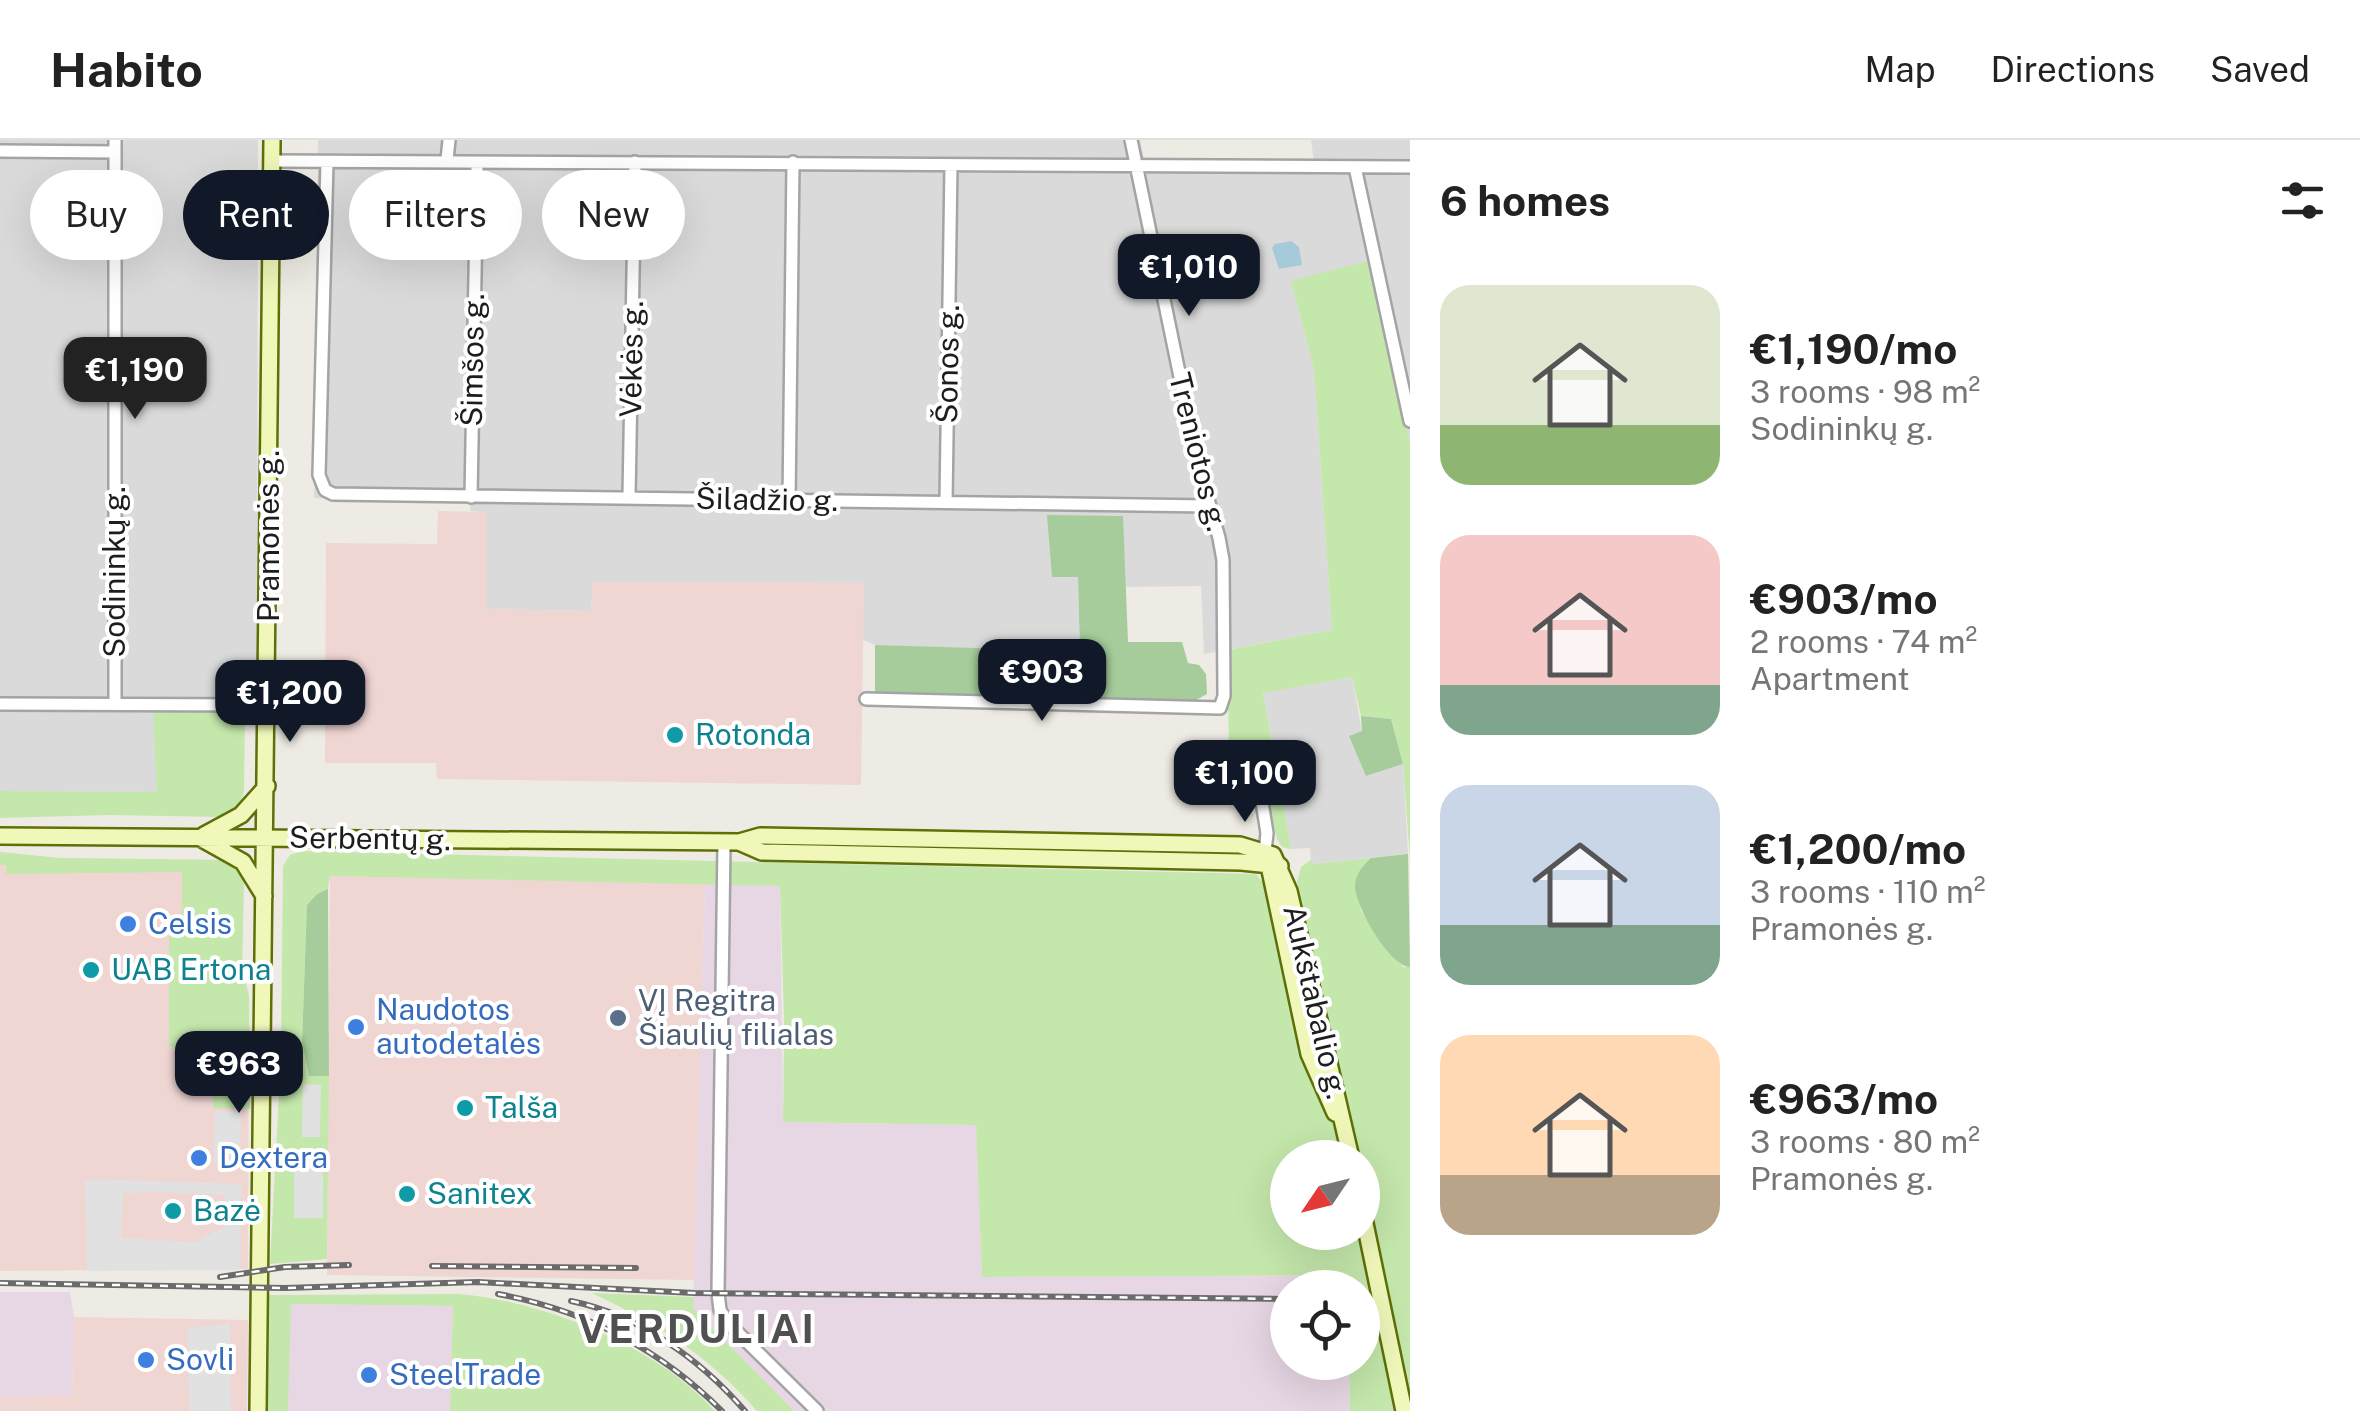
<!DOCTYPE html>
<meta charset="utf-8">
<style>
:root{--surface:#fff;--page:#f2f2f2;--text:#222;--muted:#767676;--line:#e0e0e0;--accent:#111827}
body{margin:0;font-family:"Public Sans",sans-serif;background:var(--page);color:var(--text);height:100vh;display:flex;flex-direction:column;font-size:38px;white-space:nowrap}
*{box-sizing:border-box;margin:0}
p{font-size:32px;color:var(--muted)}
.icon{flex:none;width:55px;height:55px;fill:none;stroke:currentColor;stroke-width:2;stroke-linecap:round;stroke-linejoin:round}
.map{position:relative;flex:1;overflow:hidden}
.side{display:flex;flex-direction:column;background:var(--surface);width:950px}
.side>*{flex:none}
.banner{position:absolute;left:30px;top:30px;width:950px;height:90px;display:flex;gap:20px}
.needle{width:65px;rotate:235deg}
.tools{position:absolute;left:1270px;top:1000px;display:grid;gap:20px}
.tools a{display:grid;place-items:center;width:110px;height:110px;border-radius:50%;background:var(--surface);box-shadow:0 10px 40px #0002;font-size:50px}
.price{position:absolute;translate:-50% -85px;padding:0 22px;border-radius:20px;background:var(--accent);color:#fff;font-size:32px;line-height:65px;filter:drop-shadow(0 2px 5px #0008)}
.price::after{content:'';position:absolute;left:50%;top:60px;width:30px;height:22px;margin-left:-15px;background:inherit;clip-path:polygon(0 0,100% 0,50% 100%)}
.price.on{background:#222;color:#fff}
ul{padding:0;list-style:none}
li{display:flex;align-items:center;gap:30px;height:250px;padding:0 30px}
li span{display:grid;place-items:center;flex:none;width:280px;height:200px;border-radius:30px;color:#555}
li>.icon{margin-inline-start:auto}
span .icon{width:120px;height:120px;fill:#fffc;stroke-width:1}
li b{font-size:42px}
h2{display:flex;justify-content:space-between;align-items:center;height:120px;padding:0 30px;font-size:42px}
.pill{padding:0 35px;border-radius:45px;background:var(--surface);box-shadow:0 10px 40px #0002;font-size:35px;line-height:90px}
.pill.on{background:var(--accent);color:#fff}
header{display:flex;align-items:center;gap:60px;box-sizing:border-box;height:140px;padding:0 50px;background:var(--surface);border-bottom:2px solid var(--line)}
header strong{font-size:48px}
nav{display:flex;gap:55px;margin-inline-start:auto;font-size:35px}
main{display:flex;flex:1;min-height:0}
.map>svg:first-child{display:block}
</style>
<header>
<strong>Habito</strong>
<nav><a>Map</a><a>Directions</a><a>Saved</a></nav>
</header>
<main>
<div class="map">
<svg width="1410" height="1271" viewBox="0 0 1410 1271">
<rect width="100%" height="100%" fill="#eeebe4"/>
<path fill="#dbdada" d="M 0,0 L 258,0 L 257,549 L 245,569 L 157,652 L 0,651 Z
M 318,0 L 1140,0 L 1145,22 L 1314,22 L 1311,0 L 1410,0 L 1410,303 L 1392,224 L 1291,141 L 1314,229 L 1332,490 L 1204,514 L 1201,446 L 1125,447 L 1123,376 L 1047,376 L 1078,437 L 1080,512 L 875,505 L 863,500 L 863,443 L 593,443 L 591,471 L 485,469 L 486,372 L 471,371 L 469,363 L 314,358 Z
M 1352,537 L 1362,592 L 1350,595 L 1366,636 L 1403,624 L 1408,714 L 1311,724 L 1310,708 L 1291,709 L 1263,552 Z"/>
<path fill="#efd6d3" d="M 438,371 L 486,372 L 486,469 L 591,471 L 593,442 L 864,443 L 861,645 L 437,639 L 436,623 L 325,623 L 326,403 L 437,404 Z
M 0,712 L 59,718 L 224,720 L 244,742 L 242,828 L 249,856 L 248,1129 L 0,1131 Z
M 330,736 L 705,744 L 694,1140 L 327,1135 Z
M 74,1177 L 248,1180 L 247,1271 L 0,1271 L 0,1257 L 72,1254 Z"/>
<path fill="#e7d6e3" d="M 705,744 L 780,746 L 783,982 L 976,985 L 982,1137 L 1346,1135 L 1347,1147 L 1288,1148 L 1288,1222 L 1349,1223 L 1350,1271 L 794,1271 L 693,1168 Z
M 0,1152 L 70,1152 L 74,1177 L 72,1255 L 0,1257 Z
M 290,1164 L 453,1166 L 450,1271 L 288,1271 Z"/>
<path fill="#c4e7ab" d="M 1368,121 L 1410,303 L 1410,719 L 1403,624 L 1391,579 L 1361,576 L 1352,537 L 1263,553 L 1291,709 L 1282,707 L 1277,699 L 1268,661 L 1255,664 L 1230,656 L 1227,510 L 1332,490 L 1314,229 L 1291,141 Z
M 245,569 L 244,651 C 241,666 233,672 220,677 L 109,675 L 0,678 L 0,651 L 157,652 L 153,572 Z
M 302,711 L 1256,734 L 1266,747 L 1310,933 L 1338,991 L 1345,1017 L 1288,1018 L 1288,1092 L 1360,1093 L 1396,1271 L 1350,1271 L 1349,1223 L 1362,1222 L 1362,1148 L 1347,1147 L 1346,1135 L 982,1137 L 976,985 L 783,982 L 784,881 L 780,746 L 330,736 L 328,749 L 317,754 L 307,765 L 302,901 L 309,936 L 329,936 L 327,1119 L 270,1124 L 281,915 L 283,726 L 290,715 Z
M 0,712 L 59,718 L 224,720 L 240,732 L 244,742 L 242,828 L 249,856 L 250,969 L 213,968 L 212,906 L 169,907 L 169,785 L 182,773 L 182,732 L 6,734 L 6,725 L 0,725 Z
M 1371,718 L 1356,741 L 1361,771 L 1403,827 L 1410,827 L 1410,1271 L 1363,1055 L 1362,1018 L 1355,1017 L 1297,742 L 1301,727 L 1311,720 L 1312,724 Z
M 592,1153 L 694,1157 L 693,1168 L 794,1271 L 757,1271 C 708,1215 659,1185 592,1153 Z
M 458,1154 C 543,1161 656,1205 715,1271 L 450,1271 L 453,1166 L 291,1164 L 288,1271 L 268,1271 L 269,1155 Z"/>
<path fill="#a5cc9a" d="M 1047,375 L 1123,376 L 1128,502 L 1182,502 L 1188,523 L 1199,525 L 1206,534 L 1207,554 L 1194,561 L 875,552 L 875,505 L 1080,511 L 1078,437 L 1052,437 Z
M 1361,576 L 1391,579 L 1403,624 L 1366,636 L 1349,596 L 1362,591 Z
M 1408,714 L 1410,827 C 1390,827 1354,765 1355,745 C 1356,733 1363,726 1371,718 Z
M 328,749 L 329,936 L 309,936 L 302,902 L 307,765 L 317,754 Z"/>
<path fill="#e1e1e1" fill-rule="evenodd" d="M 303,944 L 321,945 L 320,997 L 302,997 Z
M 215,971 L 241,972 L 240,1022 L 214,1022 Z
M 294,1015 L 323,1015 L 323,1078 L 294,1078 Z
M 85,1039 L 241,1044 L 240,1130 L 87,1131 ZM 151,1052 L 225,1055 L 224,1087 L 195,1102 L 121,1098 L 123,1053 Z
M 230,1184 L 231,1271 L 189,1271 L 188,1188 Z"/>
<path fill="#a5cbdb" d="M 1291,101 L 1299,107 L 1302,125 L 1279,129 L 1272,108 L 1275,104 Z"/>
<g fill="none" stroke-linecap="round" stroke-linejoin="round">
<g stroke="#a4a4a4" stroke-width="16">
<path id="minor" d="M 115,0 L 115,564
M 0,11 L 115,12
M 447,20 L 449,0
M 272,21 L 1410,27
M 327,22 L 319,335 L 325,350 L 333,354 L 1209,366
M 1355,27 L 1410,281
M 471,357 L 477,24
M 629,357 L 635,22
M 789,362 L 793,22
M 946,362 L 951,25
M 866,559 L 1220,568 L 1224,556 L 1223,420 L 1219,398 L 1198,324 L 1131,0
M 0,564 L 268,565
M 1261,656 L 1267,693 L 1265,712
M 724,702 L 718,1153 L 720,1170 L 726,1181 L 817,1271"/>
</g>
<g stroke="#5e7008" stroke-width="20">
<path id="secondary" d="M 204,695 L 241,675 L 267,646
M 0,696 L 739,702 L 760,696 L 1240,705 L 1273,715 L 1289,751 L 1351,1018
M 202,699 L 243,722 L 264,756
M 739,702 L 762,712 L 1241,722 L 1280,726
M 1268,721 L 1309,914 L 1335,973
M 1362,1069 L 1404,1271
M 258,1271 L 272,0"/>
</g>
<use href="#minor" stroke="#fff" stroke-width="11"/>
<use href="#secondary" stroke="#f0f7b9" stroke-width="15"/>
<g stroke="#6b6b6b" stroke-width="6">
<path id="rail" d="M 432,1126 L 636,1128
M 220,1137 L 285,1127 L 349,1125
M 0,1143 L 285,1148 L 478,1142 L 694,1153 L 1288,1159
M 498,1154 C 585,1170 660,1209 722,1271
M 571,1161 C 639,1175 700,1219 745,1271"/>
</g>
<use href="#rail" stroke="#fff" stroke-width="2.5" stroke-dasharray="8" stroke-linecap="butt"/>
</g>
<g fill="#0f9aa8" stroke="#fff" stroke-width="4">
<circle cx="675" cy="595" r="10"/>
<circle cx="91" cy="830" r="10"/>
<circle cx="465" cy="968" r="10"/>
<circle cx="407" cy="1054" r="10"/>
<circle cx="173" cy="1071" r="10"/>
</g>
<g fill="#3f7fe0" stroke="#fff" stroke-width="4">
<circle cx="128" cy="784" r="10"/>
<circle cx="356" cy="887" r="10"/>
<circle cx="199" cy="1018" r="10"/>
<circle cx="146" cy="1220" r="10"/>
<circle cx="369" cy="1235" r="10"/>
</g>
<circle fill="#5c6f8a" stroke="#fff" stroke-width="4" cx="618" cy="878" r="10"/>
<g text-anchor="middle" stroke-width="8" stroke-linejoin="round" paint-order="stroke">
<g font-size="30" fill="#1d1d1d" stroke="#fff">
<text transform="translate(632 219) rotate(-89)" y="10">Vėkės g.</text>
<text transform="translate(473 220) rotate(-89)" y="10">Šimšos g.</text>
<text transform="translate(948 224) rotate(-89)" y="10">Šonos g.</text>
<text transform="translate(1198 312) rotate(76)" y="10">Treniotos g.</text>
<text transform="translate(767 360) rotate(1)" y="10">Šiladžio g.</text>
<text transform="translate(269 396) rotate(-90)" y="10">Pramonės g.</text>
<text transform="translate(115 432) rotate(-90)" y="10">Sodininkų g.</text>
<text transform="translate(370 699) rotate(1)" y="10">Serbentų g.</text>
<text transform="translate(1315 862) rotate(77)" y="10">Aukštabalio g.</text>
</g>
<g font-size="30" fill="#0d838f" stroke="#fff" text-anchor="start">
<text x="695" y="605">Rotonda</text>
<text x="111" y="840">UAB Ertona</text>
<text x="485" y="978">Talša</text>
<text x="427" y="1064">Sanitex</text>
<text x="193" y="1081">Bazė</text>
</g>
<g font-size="30" fill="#366cbe" stroke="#fff" text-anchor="start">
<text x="148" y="794">Celsis</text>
<text x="376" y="880">Naudotos<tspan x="376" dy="34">autodetalės</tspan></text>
<text x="219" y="1028">Dextera</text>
<text x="166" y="1230">Sovli</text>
<text x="389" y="1245">SteelTrade</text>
</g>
<g font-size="30" fill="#4e5e75" stroke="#fff" text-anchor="start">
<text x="638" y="871">VĮ Regitra<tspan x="638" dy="34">Šiaulių filialas</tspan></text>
</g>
<g font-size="40" font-weight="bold" letter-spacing="2.5" fill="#505050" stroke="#fff">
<text x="697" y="1203">VERDULIAI</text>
</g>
</g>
</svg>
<div class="tools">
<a><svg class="needle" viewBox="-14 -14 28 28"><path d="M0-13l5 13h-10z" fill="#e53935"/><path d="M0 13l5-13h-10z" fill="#767676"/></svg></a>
<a><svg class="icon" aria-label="locate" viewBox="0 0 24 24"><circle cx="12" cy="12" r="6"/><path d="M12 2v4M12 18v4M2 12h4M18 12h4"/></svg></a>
</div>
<b class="price" style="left:1189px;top:179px">€1,010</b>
<b class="price on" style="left:135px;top:282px">€1,190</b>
<b class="price" style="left:1042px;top:584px">€903</b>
<b class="price" style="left:290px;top:605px">€1,200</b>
<b class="price" style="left:1245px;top:685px">€1,100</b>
<b class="price" style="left:239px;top:976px">€963</b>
<div class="banner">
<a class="pill">Buy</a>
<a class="pill on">Rent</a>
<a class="pill">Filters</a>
<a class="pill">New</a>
</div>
</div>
<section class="side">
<h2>6 homes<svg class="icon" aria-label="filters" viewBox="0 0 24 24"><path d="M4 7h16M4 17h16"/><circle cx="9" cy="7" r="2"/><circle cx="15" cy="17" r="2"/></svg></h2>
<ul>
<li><span style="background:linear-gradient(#dfe7d0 70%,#8fb573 0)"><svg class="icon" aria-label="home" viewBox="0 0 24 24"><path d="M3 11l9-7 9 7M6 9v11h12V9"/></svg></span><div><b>€1,190/mo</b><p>3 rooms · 98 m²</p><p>Sodininkų g.</p></div></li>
<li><span style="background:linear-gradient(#f6c9c9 75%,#7fa58c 0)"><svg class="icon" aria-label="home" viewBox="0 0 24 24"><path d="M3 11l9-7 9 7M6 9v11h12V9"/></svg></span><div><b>€903/mo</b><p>2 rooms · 74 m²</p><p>Apartment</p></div></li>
<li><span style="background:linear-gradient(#c9d6e8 70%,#7fa58c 0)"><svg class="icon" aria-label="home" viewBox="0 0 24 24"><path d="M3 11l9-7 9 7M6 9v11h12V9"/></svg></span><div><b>€1,200/mo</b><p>3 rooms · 110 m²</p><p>Pramonės g.</p></div></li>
<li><span style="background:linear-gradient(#ffd9b3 70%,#b9a48a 0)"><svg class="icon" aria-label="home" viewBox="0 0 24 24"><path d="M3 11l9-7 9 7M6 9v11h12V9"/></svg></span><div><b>€963/mo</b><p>3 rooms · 80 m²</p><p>Pramonės g.</p></div></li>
</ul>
</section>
</main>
